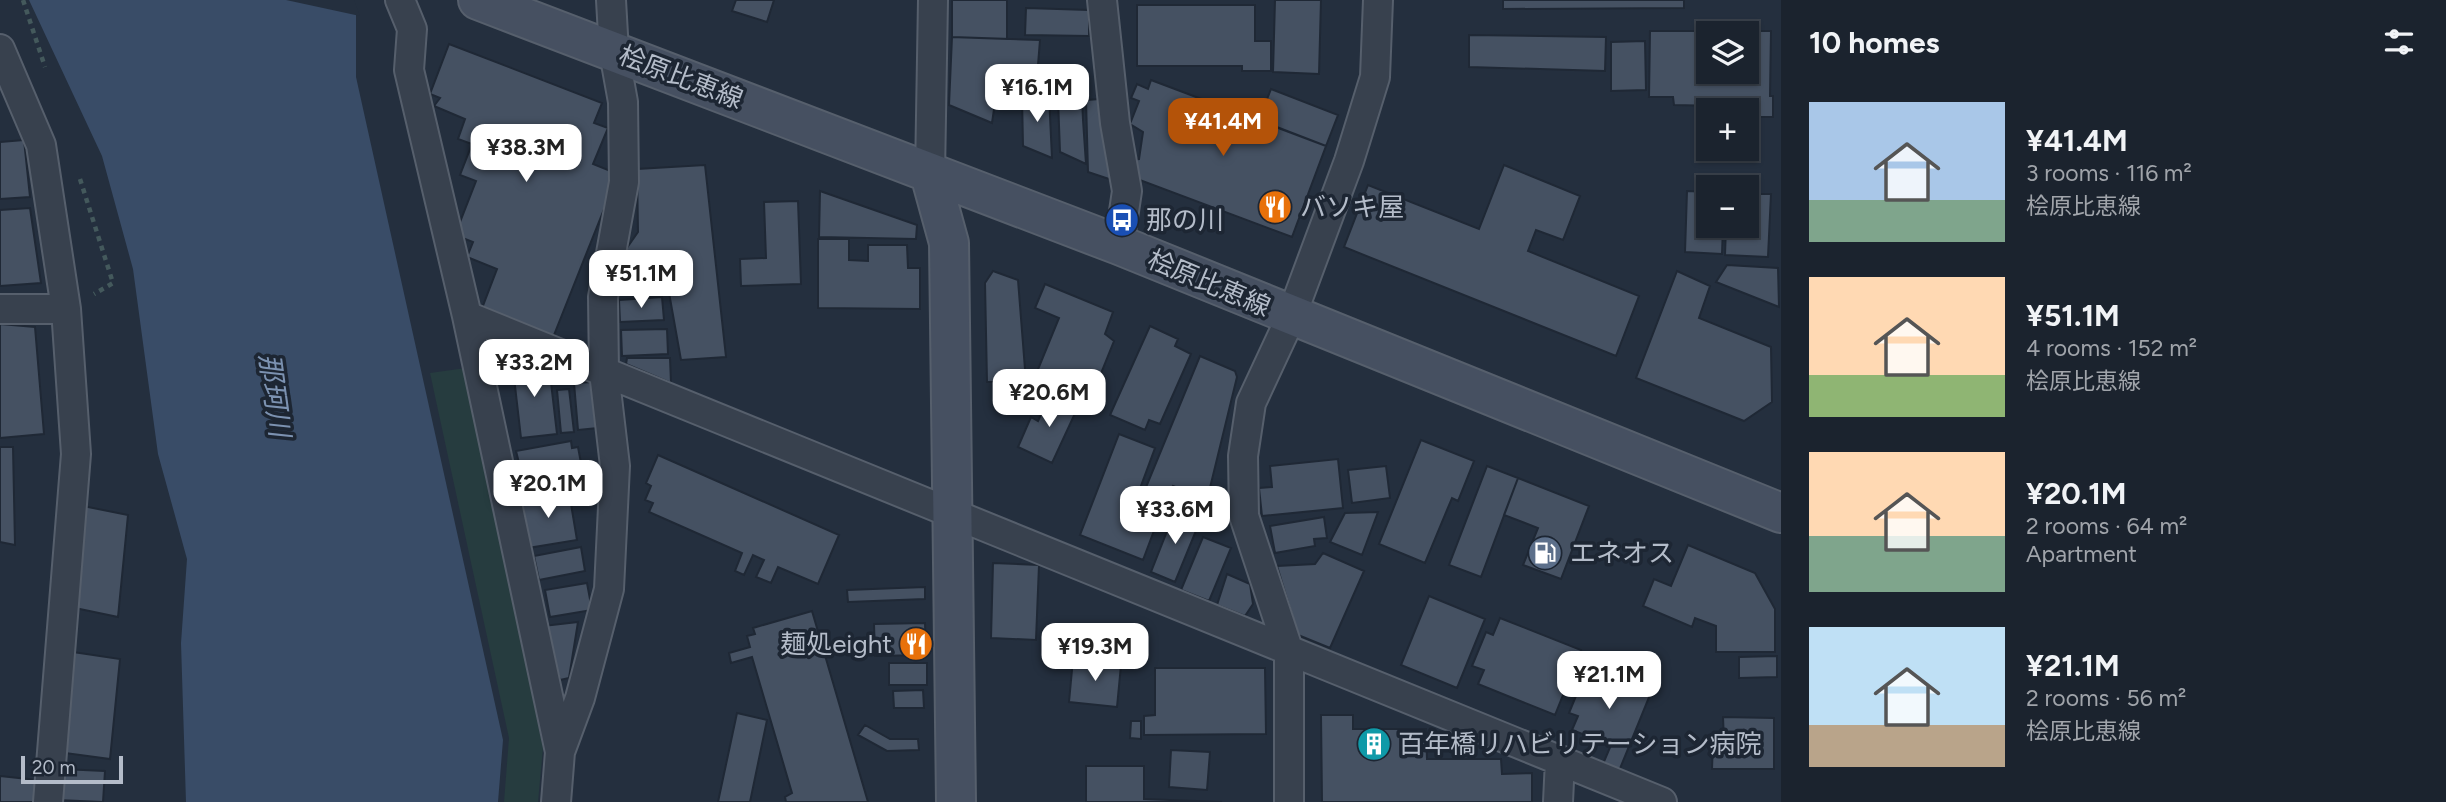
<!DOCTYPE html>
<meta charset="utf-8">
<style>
:root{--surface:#1b232e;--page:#242b36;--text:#f1f3f6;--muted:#a0a4aa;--line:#39404a;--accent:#b45309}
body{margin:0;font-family:Figtree,"Noto Sans JP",sans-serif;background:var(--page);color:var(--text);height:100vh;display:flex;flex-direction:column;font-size:26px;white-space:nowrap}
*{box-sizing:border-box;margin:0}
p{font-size:23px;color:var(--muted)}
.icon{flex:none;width:38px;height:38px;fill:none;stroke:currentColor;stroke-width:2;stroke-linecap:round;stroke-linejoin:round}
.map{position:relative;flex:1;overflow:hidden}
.drawer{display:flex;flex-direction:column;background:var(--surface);width:665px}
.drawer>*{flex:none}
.controls{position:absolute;left:1696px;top:21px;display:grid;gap:14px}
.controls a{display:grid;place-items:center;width:63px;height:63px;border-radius:0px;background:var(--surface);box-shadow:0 2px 5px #0004,0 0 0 2px var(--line);font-size:35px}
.scale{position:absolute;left:21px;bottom:18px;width:102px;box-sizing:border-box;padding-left:7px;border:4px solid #b4bcc9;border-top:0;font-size:19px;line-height:24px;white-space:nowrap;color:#b4bcc9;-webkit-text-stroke:5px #1d2633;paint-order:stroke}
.price{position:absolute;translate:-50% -60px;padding:0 16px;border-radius:14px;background:#fff;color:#222;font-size:23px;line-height:46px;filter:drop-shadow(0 2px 4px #0008)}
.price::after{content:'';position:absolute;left:50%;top:42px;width:21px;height:16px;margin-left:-10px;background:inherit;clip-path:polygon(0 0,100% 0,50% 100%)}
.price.current{background:var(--accent);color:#fff}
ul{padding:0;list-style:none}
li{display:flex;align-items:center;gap:21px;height:175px;padding:0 28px}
li span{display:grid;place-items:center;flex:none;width:196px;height:140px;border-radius:0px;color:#555}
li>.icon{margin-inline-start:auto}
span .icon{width:84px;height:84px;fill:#fffc;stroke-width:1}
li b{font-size:30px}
h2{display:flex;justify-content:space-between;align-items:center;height:84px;padding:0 28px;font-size:30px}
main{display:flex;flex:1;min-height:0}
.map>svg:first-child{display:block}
</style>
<main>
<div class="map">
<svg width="1781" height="802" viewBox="0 0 1781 802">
<rect width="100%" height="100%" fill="#242f3e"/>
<path fill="#263c3f" d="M 466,368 L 543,748 L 538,802 L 504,802 L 509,738 L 430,373 Z"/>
<path fill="#394c67" d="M 29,0 L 350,0 L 356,10 L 356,77 L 503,740 L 498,802 L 186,802 L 181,643 L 187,559 L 158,454 L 133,269 L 102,156 Z"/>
<path fill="#242f3e" d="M 286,0 L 354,0 L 360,16 Z"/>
<path fill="#455162" stroke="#1f2835" stroke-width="2" fill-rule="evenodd" d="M 736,0 L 774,0 L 767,22 L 732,11 Z
M 952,0 L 1007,0 L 1007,39 L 952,37 Z
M 1275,0 L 1321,0 L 1319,74 L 1273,72 Z
M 1503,0 L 1684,0 L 1684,8 L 1503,9 Z
M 1137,5 L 1255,5 L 1255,41 L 1271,41 L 1271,71 L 1242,71 L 1242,66 L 1137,66 Z
M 1026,8 L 1089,10 L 1089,36 L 1025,35 Z
M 1650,31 L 1771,31 L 1770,96 L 1773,96 L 1773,117 L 1746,117 L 1746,110 L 1717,110 L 1717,106 L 1674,105 L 1673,97 L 1649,97 ZM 1708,33 L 1746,33 L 1746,72 L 1708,72 Z
M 1469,35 L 1606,37 L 1605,71 L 1469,67 Z
M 952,37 L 1040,40 L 1038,65 L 1000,69 L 992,123 L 949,105 Z
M 1645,41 L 1646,90 L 1611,91 L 1611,42 Z
M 449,44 L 602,103 L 594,123 L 608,128 L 593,164 L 618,174 L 552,340 L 481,311 L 497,269 L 467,257 L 473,242 L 455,235 L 476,181 L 460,175 L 472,144 L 458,139 L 465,119 L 434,106 L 440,98 L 430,94 Z
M 1151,80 L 1326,146 L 1292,237 L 1137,179 L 1132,160 L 1139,159 L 1143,132 L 1130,124 L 1139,101 L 1131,98 L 1137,84 L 1148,89 Z
M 1271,89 L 1338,115 L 1326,146 L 1259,120 Z
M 1049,95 L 1052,158 L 1023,146 L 1022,97 Z
M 1082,98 L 1083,120 L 1086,164 L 1060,152 L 1058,99 Z
M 1100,99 L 1112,180 L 1088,172 L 1086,100 Z
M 24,140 L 30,197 L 0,199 L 0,142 Z
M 705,165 L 726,357 L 681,360 L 668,287 L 627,289 L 622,255 L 638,232 L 637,169 Z
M 1504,165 L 1580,196 L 1563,240 L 1536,230 L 1528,251 L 1639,296 L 1616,356 L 1344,247 L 1368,185 L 1479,229 Z
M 820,191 L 917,225 L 916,239 L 819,237 Z
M 1687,191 L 1708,192 L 1708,226 L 1723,226 L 1722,254 L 1685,252 Z
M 1746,194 L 1771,194 L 1768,257 L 1725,255 L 1726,226 L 1746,226 Z
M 798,201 L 801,284 L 741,286 L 740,259 L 766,258 L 764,202 Z
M 30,208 L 41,283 L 0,286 L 0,210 Z
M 818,239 L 849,239 L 849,260 L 868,261 L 868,245 L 907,245 L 908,268 L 920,268 L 920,309 L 818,308 Z
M 1727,265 L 1778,268 L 1779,307 L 1716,282 Z
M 993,271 L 1018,280 L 1026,382 L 987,382 L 985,283 Z
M 1677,271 L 1710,286 L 1699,318 L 1771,347 L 1772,402 L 1744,421 L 1636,378 Z
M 1045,284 L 1113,312 L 1105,334 L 1114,341 L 1087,408 L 1076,404 L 1079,397 L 1064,391 L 1062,396 L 1032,384 L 1059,318 L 1035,308 Z
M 662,297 L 664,320 L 620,322 L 619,300 Z
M 0,324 L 35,327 L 44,434 L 0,438 Z
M 1150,326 L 1178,339 L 1175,346 L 1191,354 L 1160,424 L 1149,420 L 1145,430 L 1110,415 Z
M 667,329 L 668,354 L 622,356 L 621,330 Z
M 511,351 L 550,374 L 557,434 L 521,438 Z
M 1200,356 L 1235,371 L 1237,377 L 1207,500 L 1173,486 L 1164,497 L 1144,492 Z
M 627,358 L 670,358 L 671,383 L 626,364 Z
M 593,382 L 598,428 L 578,430 L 574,383 Z
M 569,389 L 574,432 L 561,433 L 557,390 Z
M 1050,394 L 1078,407 L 1052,463 L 1018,447 L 1031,417 L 1038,421 Z
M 1119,434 L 1155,448 L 1138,494 L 1164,504 L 1143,560 L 1080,535 Z
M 1421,440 L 1474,461 L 1458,501 L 1452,498 L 1425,563 L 1379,544 Z
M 571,441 L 572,448 L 578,447 L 581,463 L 572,465 L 575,483 L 518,493 L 513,464 L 519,463 L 516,451 Z
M 0,447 L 13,447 L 15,545 L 0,542 Z
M 658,455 L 839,535 L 818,584 L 778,567 L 771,583 L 756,577 L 764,560 L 753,555 L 744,575 L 735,571 L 742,553 L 649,512 L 653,503 L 645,500 L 651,486 L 646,483 Z
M 1338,459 L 1343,508 L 1262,516 L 1259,488 L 1272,487 L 1270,466 Z
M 1386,466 L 1390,498 L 1352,503 L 1348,470 Z
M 1487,466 L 1518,478 L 1481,577 L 1449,565 Z
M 1518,478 L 1589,506 L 1561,579 L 1523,565 L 1538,528 L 1504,515 Z
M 569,492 L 577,540 L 528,548 L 520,500 Z
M 83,506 L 128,515 L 118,617 L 75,608 Z
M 1175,511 L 1200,521 L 1175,582 L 1151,572 Z
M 1378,512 L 1362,555 L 1330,542 L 1345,513 Z
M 1324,517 L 1327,538 L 1314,539 L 1315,546 L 1275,553 L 1270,526 Z
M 1203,537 L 1231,548 L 1209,601 L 1181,590 Z
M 1688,545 L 1755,573 L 1775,609 L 1775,652 L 1716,652 L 1716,626 L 1695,618 L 1692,627 L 1643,606 L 1654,579 L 1671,586 Z
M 581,547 L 585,571 L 539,580 L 534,556 Z
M 1323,553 L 1364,571 L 1330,648 L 1298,635 L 1277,566 L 1315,564 Z
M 993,563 L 1039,565 L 1036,640 L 991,638 Z
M 1227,574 L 1250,584 L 1253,604 L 1245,616 L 1217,605 Z
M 587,583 L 592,610 L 550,617 L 545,590 Z
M 925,587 L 925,599 L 848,602 L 847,590 Z
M 1429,596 L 1485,619 L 1457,688 L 1401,665 Z
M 812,611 L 868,802 L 786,802 L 785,797 L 792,793 L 752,657 L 731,663 L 729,653 L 750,647 L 747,636 L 755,634 L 753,628 Z
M 1500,618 L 1581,650 L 1555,715 L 1478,684 L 1484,670 L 1472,666 L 1486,632 L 1493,635 Z
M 578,622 L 569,678 L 560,680 L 543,626 Z
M 925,623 L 926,655 L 875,656 L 874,624 Z
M 73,652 L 120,659 L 110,759 L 65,753 Z
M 1777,656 L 1777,677 L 1739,678 L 1739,657 Z
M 1073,659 L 1121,665 L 1117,707 L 1069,702 Z
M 889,663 L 927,663 L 927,685 L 889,685 Z
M 1589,664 L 1652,690 L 1619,771 L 1603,764 L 1611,745 L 1572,730 L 1578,716 L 1569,713 Z
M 1155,668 L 1265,668 L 1266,734 L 1144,735 L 1144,716 L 1155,715 Z
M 923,690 L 924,708 L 894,708 L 893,691 Z
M 737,713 L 767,720 L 750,802 L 718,802 Z
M 1321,715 L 1353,715 L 1353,729 L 1426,729 L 1427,759 L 1501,759 L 1502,774 L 1532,773 L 1532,802 L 1322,802 Z
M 1723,717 L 1774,718 L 1774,769 L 1712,769 L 1713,741 L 1724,741 Z
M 1131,721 L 1141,721 L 1141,739 L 1130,738 Z
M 865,725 L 890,739 L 918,739 L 919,750 L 887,751 L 858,735 Z
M 1171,750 L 1210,752 L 1207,790 L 1169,787 Z
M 1086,766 L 1144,766 L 1144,799 L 1222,802 L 1086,802 Z
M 61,769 L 105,771 L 103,802 L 57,800 Z
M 0,776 L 37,780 L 36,802 L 0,802 Z"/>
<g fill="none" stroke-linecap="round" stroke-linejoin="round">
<g stroke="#565f6c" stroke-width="32">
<path id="street" d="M 400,0 L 412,29 L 409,70 L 467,316 L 560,752 L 556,802
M 1102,0 L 1115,123 L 1127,191 L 1119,245
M 0,49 L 41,145 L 66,309 L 76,454 L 48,802
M 930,174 L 933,0
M 0,309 L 66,309
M 467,316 L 1662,802
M 560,752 L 580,698 L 609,589 L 615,466 L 604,372 L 603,297 L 624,182 L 623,102 L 614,52 L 611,0
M 1289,802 L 1289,652 L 1244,516 L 1243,456 L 1251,403 L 1291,317 L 1349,161 L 1375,77 L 1378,0
M 1558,802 L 1560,760"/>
</g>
<g stroke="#565f6c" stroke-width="42">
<path id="secondary" d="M 478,0 L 1119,245 L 1781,513
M 930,174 L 949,243 L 956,802"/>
</g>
<path stroke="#44595c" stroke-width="4.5" stroke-dasharray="5 5" stroke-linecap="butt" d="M 23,0 L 45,67
M 80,179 L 113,283 L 94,294"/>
<use href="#street" stroke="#38414e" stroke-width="28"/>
<use href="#secondary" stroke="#465061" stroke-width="38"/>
</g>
<defs>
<g id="restaurant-disc" transform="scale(1.75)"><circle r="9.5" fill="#e8710a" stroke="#1d2633"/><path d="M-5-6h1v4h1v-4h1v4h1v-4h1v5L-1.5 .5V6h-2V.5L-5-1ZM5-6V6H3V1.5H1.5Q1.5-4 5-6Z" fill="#fff"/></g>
<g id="bus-disc" transform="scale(1.75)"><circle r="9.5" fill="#1a4fb4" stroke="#1d2633"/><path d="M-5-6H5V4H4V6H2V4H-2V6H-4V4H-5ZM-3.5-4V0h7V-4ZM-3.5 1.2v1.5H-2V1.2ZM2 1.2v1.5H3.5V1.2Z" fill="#fff"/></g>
<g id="fuel-disc" transform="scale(1.75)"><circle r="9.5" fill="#5c6f8a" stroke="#1d2633"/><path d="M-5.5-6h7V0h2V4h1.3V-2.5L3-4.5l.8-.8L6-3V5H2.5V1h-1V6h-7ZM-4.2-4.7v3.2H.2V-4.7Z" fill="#fff"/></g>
<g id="building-disc" transform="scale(1.75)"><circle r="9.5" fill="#0f9aa8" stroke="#1d2633"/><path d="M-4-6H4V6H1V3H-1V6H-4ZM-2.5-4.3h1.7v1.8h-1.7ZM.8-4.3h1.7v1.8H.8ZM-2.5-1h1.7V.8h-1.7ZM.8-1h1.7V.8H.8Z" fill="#fff"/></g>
</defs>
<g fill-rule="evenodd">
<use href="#restaurant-disc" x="1275" y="207"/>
<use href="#bus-disc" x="1122" y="220"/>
<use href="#fuel-disc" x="1545" y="553"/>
<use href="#restaurant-disc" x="916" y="644"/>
<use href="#building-disc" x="1374" y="744"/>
</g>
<g text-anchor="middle" stroke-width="7" stroke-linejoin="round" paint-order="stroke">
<g font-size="26" fill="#b4bcc9" stroke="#1d2633">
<text transform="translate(681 77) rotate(21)" y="9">桧原比恵線</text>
<text transform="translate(1209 283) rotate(23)" y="9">桧原比恵線</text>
</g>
<g font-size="26" fill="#b4bcc9" stroke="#1d2633" text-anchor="start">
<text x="1300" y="216">バソキ屋</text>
<text x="1146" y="229">那の川</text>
<text x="1570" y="562">エネオス</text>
<text x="892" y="653" text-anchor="end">麺処eight</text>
<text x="1398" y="753">百年橋リハビリテーション病院</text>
</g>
<g font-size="28" font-style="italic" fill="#7c92b1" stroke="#1d2633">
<text transform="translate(275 395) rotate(82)" y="10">那珂川</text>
</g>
</g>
</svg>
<div class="controls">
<a><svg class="icon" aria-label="layers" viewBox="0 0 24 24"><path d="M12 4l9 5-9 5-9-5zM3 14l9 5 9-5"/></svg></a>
<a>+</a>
<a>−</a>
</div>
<div class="scale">20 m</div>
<b class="price" style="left:1037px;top:124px">¥16.1M</b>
<b class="price current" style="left:1223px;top:158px">¥41.4M</b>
<b class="price" style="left:526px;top:184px">¥38.3M</b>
<b class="price" style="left:641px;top:310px">¥51.1M</b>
<b class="price" style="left:534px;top:399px">¥33.2M</b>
<b class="price" style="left:1049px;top:429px">¥20.6M</b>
<b class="price" style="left:548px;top:520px">¥20.1M</b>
<b class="price" style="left:1175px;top:546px">¥33.6M</b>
<b class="price" style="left:1095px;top:683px">¥19.3M</b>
<b class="price" style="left:1609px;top:711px">¥21.1M</b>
</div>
<section class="drawer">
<h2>10 homes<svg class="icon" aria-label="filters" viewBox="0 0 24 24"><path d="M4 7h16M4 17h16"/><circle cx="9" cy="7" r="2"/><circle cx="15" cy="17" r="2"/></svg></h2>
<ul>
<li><span style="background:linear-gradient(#a9c7e8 70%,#7fa58c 0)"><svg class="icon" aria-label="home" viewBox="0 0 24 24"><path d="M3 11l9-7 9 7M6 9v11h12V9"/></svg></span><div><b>¥41.4M</b><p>3 rooms · 116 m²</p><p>桧原比恵線</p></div></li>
<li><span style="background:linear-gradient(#ffd9b3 70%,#8fb573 0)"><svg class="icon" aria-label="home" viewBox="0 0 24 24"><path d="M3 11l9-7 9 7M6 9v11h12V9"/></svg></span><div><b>¥51.1M</b><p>4 rooms · 152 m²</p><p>桧原比恵線</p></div></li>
<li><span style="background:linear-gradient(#ffd9b3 60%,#7fa58c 0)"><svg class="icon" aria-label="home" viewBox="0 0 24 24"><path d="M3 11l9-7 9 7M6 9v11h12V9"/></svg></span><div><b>¥20.1M</b><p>2 rooms · 64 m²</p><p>Apartment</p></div></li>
<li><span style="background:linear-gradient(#bfe0f5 70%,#b9a48a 0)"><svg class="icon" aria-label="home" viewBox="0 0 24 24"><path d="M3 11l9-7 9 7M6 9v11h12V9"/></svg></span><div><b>¥21.1M</b><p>2 rooms · 56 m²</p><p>桧原比恵線</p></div></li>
</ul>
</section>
</main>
